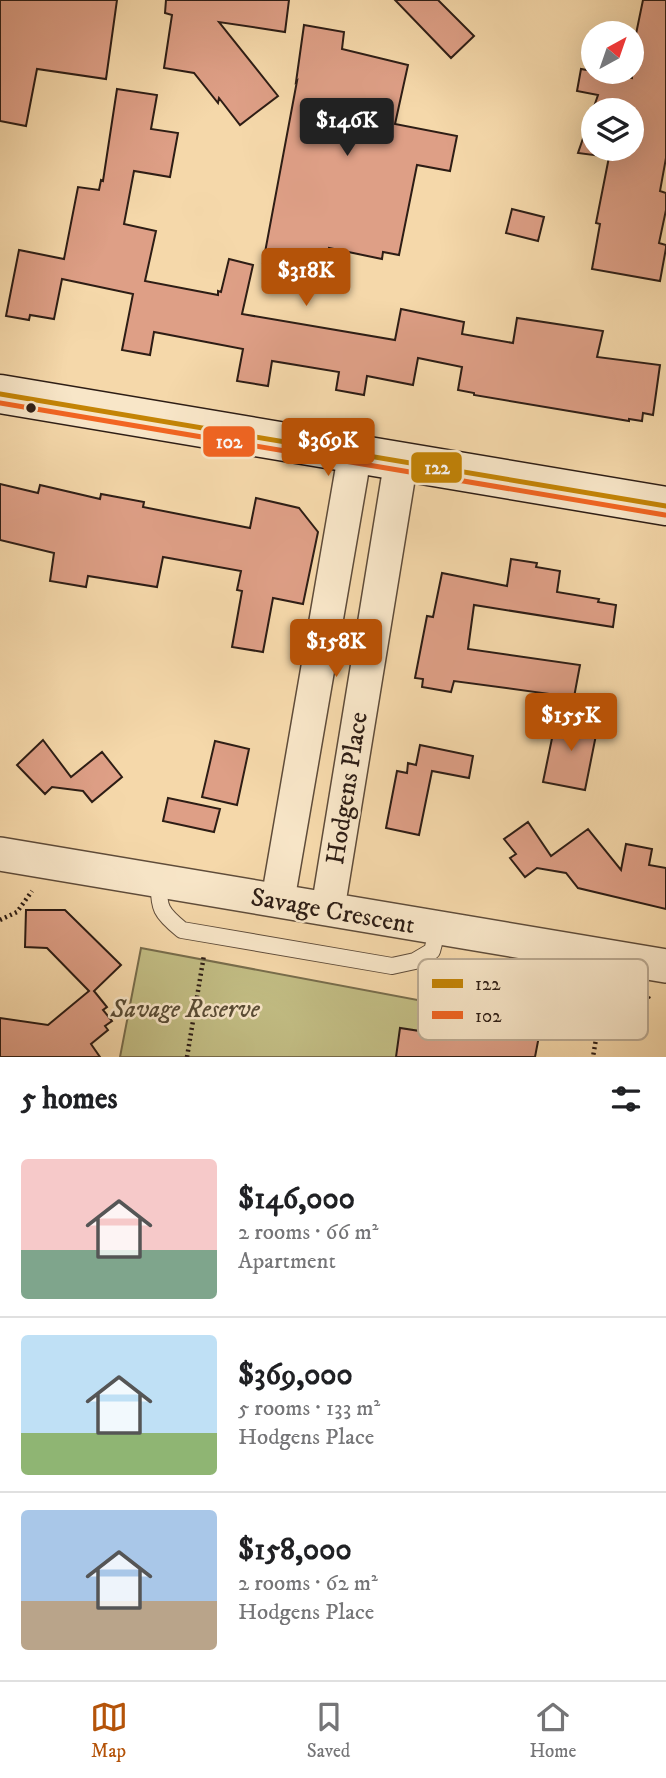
<!DOCTYPE html>
<meta charset="utf-8">
<style>
:root{--surface:#fff;--page:#f6f6f6;--text:#202124;--muted:#757577;--line:#e0e0e0;--accent:#b45309}
body{margin:0;font-family:"IM FELL DW Pica",serif;background:var(--page);color:var(--text);height:100vh;display:flex;flex-direction:column;font-size:26px;white-space:nowrap}
*{box-sizing:border-box;margin:0}
p{font-size:23px;color:var(--muted)}
.icon{flex:none;width:38px;height:38px;fill:none;stroke:currentColor;stroke-width:2;stroke-linecap:round;stroke-linejoin:round}
.map{position:relative;height:1057px;overflow:hidden}
.panel{display:flex;flex-direction:column;background:var(--surface);flex:1}
.panel>*{flex:none}
.needle{width:46px;rotate:40deg}
.buttons{position:absolute;left:581px;top:21px;display:grid;gap:14px}
.buttons a{display:grid;place-items:center;width:63px;height:63px;border-radius:50%;background:var(--surface);box-shadow:0 7px 28px #0002;font-size:35px}
.price{position:absolute;translate:-50% -60px;padding:0 16px;border-radius:7px;background:var(--accent);color:#fff;font-size:23px;line-height:46px;filter:drop-shadow(0 2px 4px #0008)}
.price::after{content:'';position:absolute;left:50%;top:42px;width:21px;height:16px;margin-left:-10px;background:inherit;clip-path:polygon(0 0,100% 0,50% 100%)}
.price.current{background:#222;color:#fff}
ul{padding:0;list-style:none}
li{display:flex;align-items:center;gap:21px;height:175px;padding:0 21px}
li+li{border-top:2px solid var(--line)}
li span{display:grid;place-items:center;flex:none;width:196px;height:140px;border-radius:7px;color:#555}
li>.icon{margin-inline-start:auto}
span .icon{width:84px;height:84px;fill:#fffc;stroke-width:1}
li b{font-size:30px}
h2{display:flex;justify-content:space-between;align-items:center;height:84px;padding:0 21px;font-size:30px}
.tabs{display:flex;justify-content:space-around;align-items:center;height:98px;border-top:2px solid var(--line);background:var(--surface);font-size:19px;color:var(--muted)}
.tabs a{display:grid;justify-items:center;gap:4px}
.tabs .current{color:var(--accent)}
.map>svg:first-child{display:block}
</style>
<div class="map">
<svg width="666" height="1057" viewBox="0 0 666 1057">
<rect width="100%" height="100%" fill="#f5d8aa"/>
<filter id="stains"><feTurbulence type="fractalNoise" baseFrequency=".00286" numOctaves="4"/><feColorMatrix values="0 0 0 0 .2 0 0 0 0 .09 0 0 0 0 .02 0 0 0 .5 -.17"/></filter>
<radialGradient id="worn" r=".72"><stop offset=".6" stop-color="#630" stop-opacity="0"/><stop offset="1" stop-color="#630" stop-opacity=".3"/></radialGradient>
<path fill="#c2bd84" stroke="#786d4c" stroke-width="2" d="M 141,948 L 439,1004 L 431,1057 L 120,1057 Z"/>
<path fill="#de9f86" stroke="#2d1d15" stroke-width="2" fill-rule="evenodd" d="M 0,0 L 117,0 L 106,79 L 37,69 L 26,126 L 0,121 Z
M 166,0 L 289,0 L 285,32 L 219,22 L 278,96 L 240,125 L 219,98 L 218,103 L 194,73 L 164,68 L 172,15 L 165,13 Z
M 395,0 L 438,0 L 474,36 L 451,58 Z
M 643,0 L 666,0 L 666,158 L 660,191 L 666,193 L 666,210 L 659,243 L 666,245 L 666,248 L 660,281 L 592,269 L 600,224 L 596,223 L 609,157 L 578,153 L 598,95 L 577,91 L 581,69 L 632,78 L 632,33 L 636,34 ZM 593,110 L 632,110 L 632,149 L 593,149 Z
M 304,25 L 344,32 L 342,49 L 408,65 L 395,124 L 457,136 L 450,171 L 417,165 L 399,255 L 383,252 L 382,259 L 329,248 L 324,275 L 263,263 L 297,81 L 296,82 Z
M 117,89 L 157,95 L 151,129 L 178,133 L 170,177 L 134,171 L 124,224 L 156,231 L 145,281 L 218,295 L 218,291 L 221,292 L 229,259 L 253,265 L 242,314 L 395,340 L 401,309 L 464,322 L 462,334 L 513,343 L 517,318 L 603,331 L 597,357 L 660,365 L 653,415 L 643,413 L 642,421 L 629,419 L 629,421 L 474,395 L 474,393 L 458,390 L 462,367 L 418,358 L 413,385 L 367,376 L 364,395 L 336,390 L 339,372 L 272,361 L 268,386 L 237,381 L 243,349 L 154,332 L 150,355 L 122,350 L 133,294 L 62,279 L 54,319 L 30,315 L 29,320 L 6,316 L 19,250 L 64,259 L 78,187 L 99,190 L 101,180 L 103,181 Z
M 512,209 L 544,217 L 538,241 L 506,233 Z
M 0,484 L 38,493 L 40,485 L 100,499 L 101,494 L 144,502 L 143,507 L 250,528 L 256,498 L 299,508 L 318,532 L 303,604 L 273,598 L 263,652 L 232,647 L 242,591 L 237,590 L 241,571 L 163,557 L 157,587 L 88,576 L 86,587 L 50,581 L 54,553 L 0,540 Z
M 511,559 L 537,563 L 536,567 L 560,571 L 557,592 L 599,599 L 598,602 L 616,605 L 613,627 L 474,605 L 468,649 L 580,665 L 572,708 L 548,704 L 550,694 L 454,681 L 451,692 L 422,687 L 423,679 L 415,678 L 427,616 L 433,617 L 442,573 L 507,586 Z
M 557,714 L 598,725 L 585,790 L 543,782 Z
M 43,740 L 71,777 L 102,752 L 122,777 L 92,802 L 83,791 L 52,787 L 45,794 L 17,765 Z
M 215,741 L 249,749 L 237,805 L 202,797 Z
M 420,745 L 473,756 L 469,778 L 432,771 L 419,835 L 386,828 L 397,771 L 407,773 L 408,763 L 416,765 Z
M 168,798 L 220,809 L 214,832 L 163,821 Z
M 528,822 L 551,856 L 588,829 L 621,870 L 626,844 L 652,849 L 649,865 L 666,868 L 666,909 L 578,888 L 566,873 L 537,868 L 525,877 L 510,858 L 516,854 L 504,839 Z
M 26,910 L 65,910 L 121,965 L 94,991 L 107,1007 L 103,1010 L 112,1021 L 105,1026 L 108,1030 L 91,1044 L 100,1057 L 0,1057 L 0,1018 L 48,1025 L 89,991 L 47,948 L 25,947 Z
M 471,1013 L 500,1019 L 498,1028 L 539,1036 L 535,1057 L 396,1057 L 400,1028 L 465,1038 Z"/>
<g fill="none" stroke-linecap="round" stroke-linejoin="round">
<g stroke="#5f4c3a" stroke-width="18">
<path id="lane" d="M 159,881 C 158,908 161,913 182,930 L 392,966 L 415,961 L 432,951 L 438,928"/>
</g>
<g stroke="#5f4c3a" stroke-width="36">
<path id="street" d="M 0,854 L 666,966
M 278,899 L 355,453
M 328,908 L 401,461"/>
</g>
<g stroke="#2d1d15" stroke-width="41">
<path id="secondary" d="M 0,394 L 666,506"/>
</g>
<path stroke="#2d1d15" stroke-width="4.5" stroke-dasharray="2 3.5" stroke-linecap="butt" d="M 0,920 L 17,912 L 32,891
M 554,978 L 562,997 L 598,1027 L 593,1057
M 598,1027 C 622,1023 638,1018 650,994
M 187,1057 L 204,955"/>
<use href="#lane" stroke="#f8e6c8" stroke-width="16"/>
<use href="#street" stroke="#f8e6c8" stroke-width="33"/>
<use href="#secondary" stroke="#f8e6c8" stroke-width="38"/>
<g stroke="#f8e6c8" stroke-width="10">
<path id="bus-1" d="M 0,394 L 666,506"/>
</g>
<g stroke="#f8e6c8" stroke-width="10">
<path id="bus-2" d="M 0,403 L 665,515"/>
</g>
<use href="#bus-1" stroke="#c48405" stroke-width="5"/>
<use href="#bus-2" stroke="#f26522" stroke-width="5"/>
</g>
<circle fill="#2d1d15" stroke="#f8e6c8" stroke-width="2.5" cx="31" cy="408" r="6"/>
<g text-anchor="middle" stroke-width="5" stroke-linejoin="round" paint-order="stroke">
<g font-size="26" fill="#2d1d15" stroke="#f8e6c8">
<text transform="translate(346 788) rotate(-81)" y="9">Hodgens Place</text>
<text transform="translate(333 910) rotate(10)" y="9">Savage Crescent</text>
</g>
<g font-size="26" font-style="italic" fill="#5a4d36" stroke="#f8e6c8">
<text x="185" y="1017">Savage Reserve</text>
</g>
</g>
<rect x="418" y="959" width="230" height="81" rx="10" fill="#f8e6c8" stroke="#bbaa92" stroke-width="2"/>
<rect x="432" y="979" width="31" height="9" fill="#c48405"/>
<rect x="432" y="1011" width="31" height="8" fill="#f26522"/>
<g font-size="19" fill="#2d1d15">
<text x="475" y="990">122</text>
<text x="475" y="1022">102</text>
</g>
<g stroke="#f8e6c8" stroke-width="2.5">
<rect x="202" y="425" width="54" height="33" rx="7" fill="#f26522"/>
<rect x="410" y="451" width="53" height="33" rx="7" fill="#c48405"/>
</g>
<g font-size="19" text-anchor="middle" font-weight="bold" fill="#fff">
<text x="229" y="448">102</text>
<text x="437" y="474">122</text>
</g>
<rect width="100%" height="100%" filter="url(#stains)"/>
<rect width="100%" height="100%" fill="url(#worn)"/>
</svg>
<div class="buttons">
<a><svg class="needle" viewBox="-14 -14 28 28"><path d="M0-13l5 13h-10z" fill="#e53935"/><path d="M0 13l5-13h-10z" fill="#757577"/></svg></a>
<a><svg class="icon" aria-label="layers" viewBox="0 0 24 24"><path d="M12 4l9 5-9 5-9-5zM3 14l9 5 9-5"/></svg></a>
</div>
<b class="price current" style="left:347px;top:158px">$146K</b>
<b class="price" style="left:306px;top:308px">$318K</b>
<b class="price" style="left:328px;top:478px">$369K</b>
<b class="price" style="left:336px;top:679px">$158K</b>
<b class="price" style="left:571px;top:753px">$155K</b>
</div>
<section class="panel">
<h2>5 homes<svg class="icon" aria-label="filters" viewBox="0 0 24 24"><path d="M4 7h16M4 17h16"/><circle cx="9" cy="7" r="2"/><circle cx="15" cy="17" r="2"/></svg></h2>
<ul>
<li><span style="background:linear-gradient(#f6c9c9 65%,#7fa58c 0)"><svg class="icon" aria-label="home" viewBox="0 0 24 24"><path d="M3 11l9-7 9 7M6 9v11h12V9"/></svg></span><div><b>$146,000</b><p>2 rooms · 66 m²</p><p>Apartment</p></div></li>
<li><span style="background:linear-gradient(#bfe0f5 70%,#8fb573 0)"><svg class="icon" aria-label="home" viewBox="0 0 24 24"><path d="M3 11l9-7 9 7M6 9v11h12V9"/></svg></span><div><b>$369,000</b><p>5 rooms · 133 m²</p><p>Hodgens Place</p></div></li>
<li><span style="background:linear-gradient(#a9c7e8 65%,#b9a48a 0)"><svg class="icon" aria-label="home" viewBox="0 0 24 24"><path d="M3 11l9-7 9 7M6 9v11h12V9"/></svg></span><div><b>$158,000</b><p>2 rooms · 62 m²</p><p>Hodgens Place</p></div></li>
</ul>
</section>
<nav class="tabs">
<a class="current"><svg class="icon" aria-label="map" viewBox="0 0 24 24"><path d="M3 6l6-2 6 2 6-2v14l-6 2-6-2-6 2zM9 4v14M15 6v14"/></svg>Map</a>
<a><svg class="icon" aria-label="saved" viewBox="0 0 24 24"><path d="M7 4h10v16l-5-4-5 4z"/></svg>Saved</a>
<a><svg class="icon" aria-label="home" viewBox="0 0 24 24"><path d="M3 11l9-7 9 7M6 9v11h12V9"/></svg>Home</a>
</nav>
